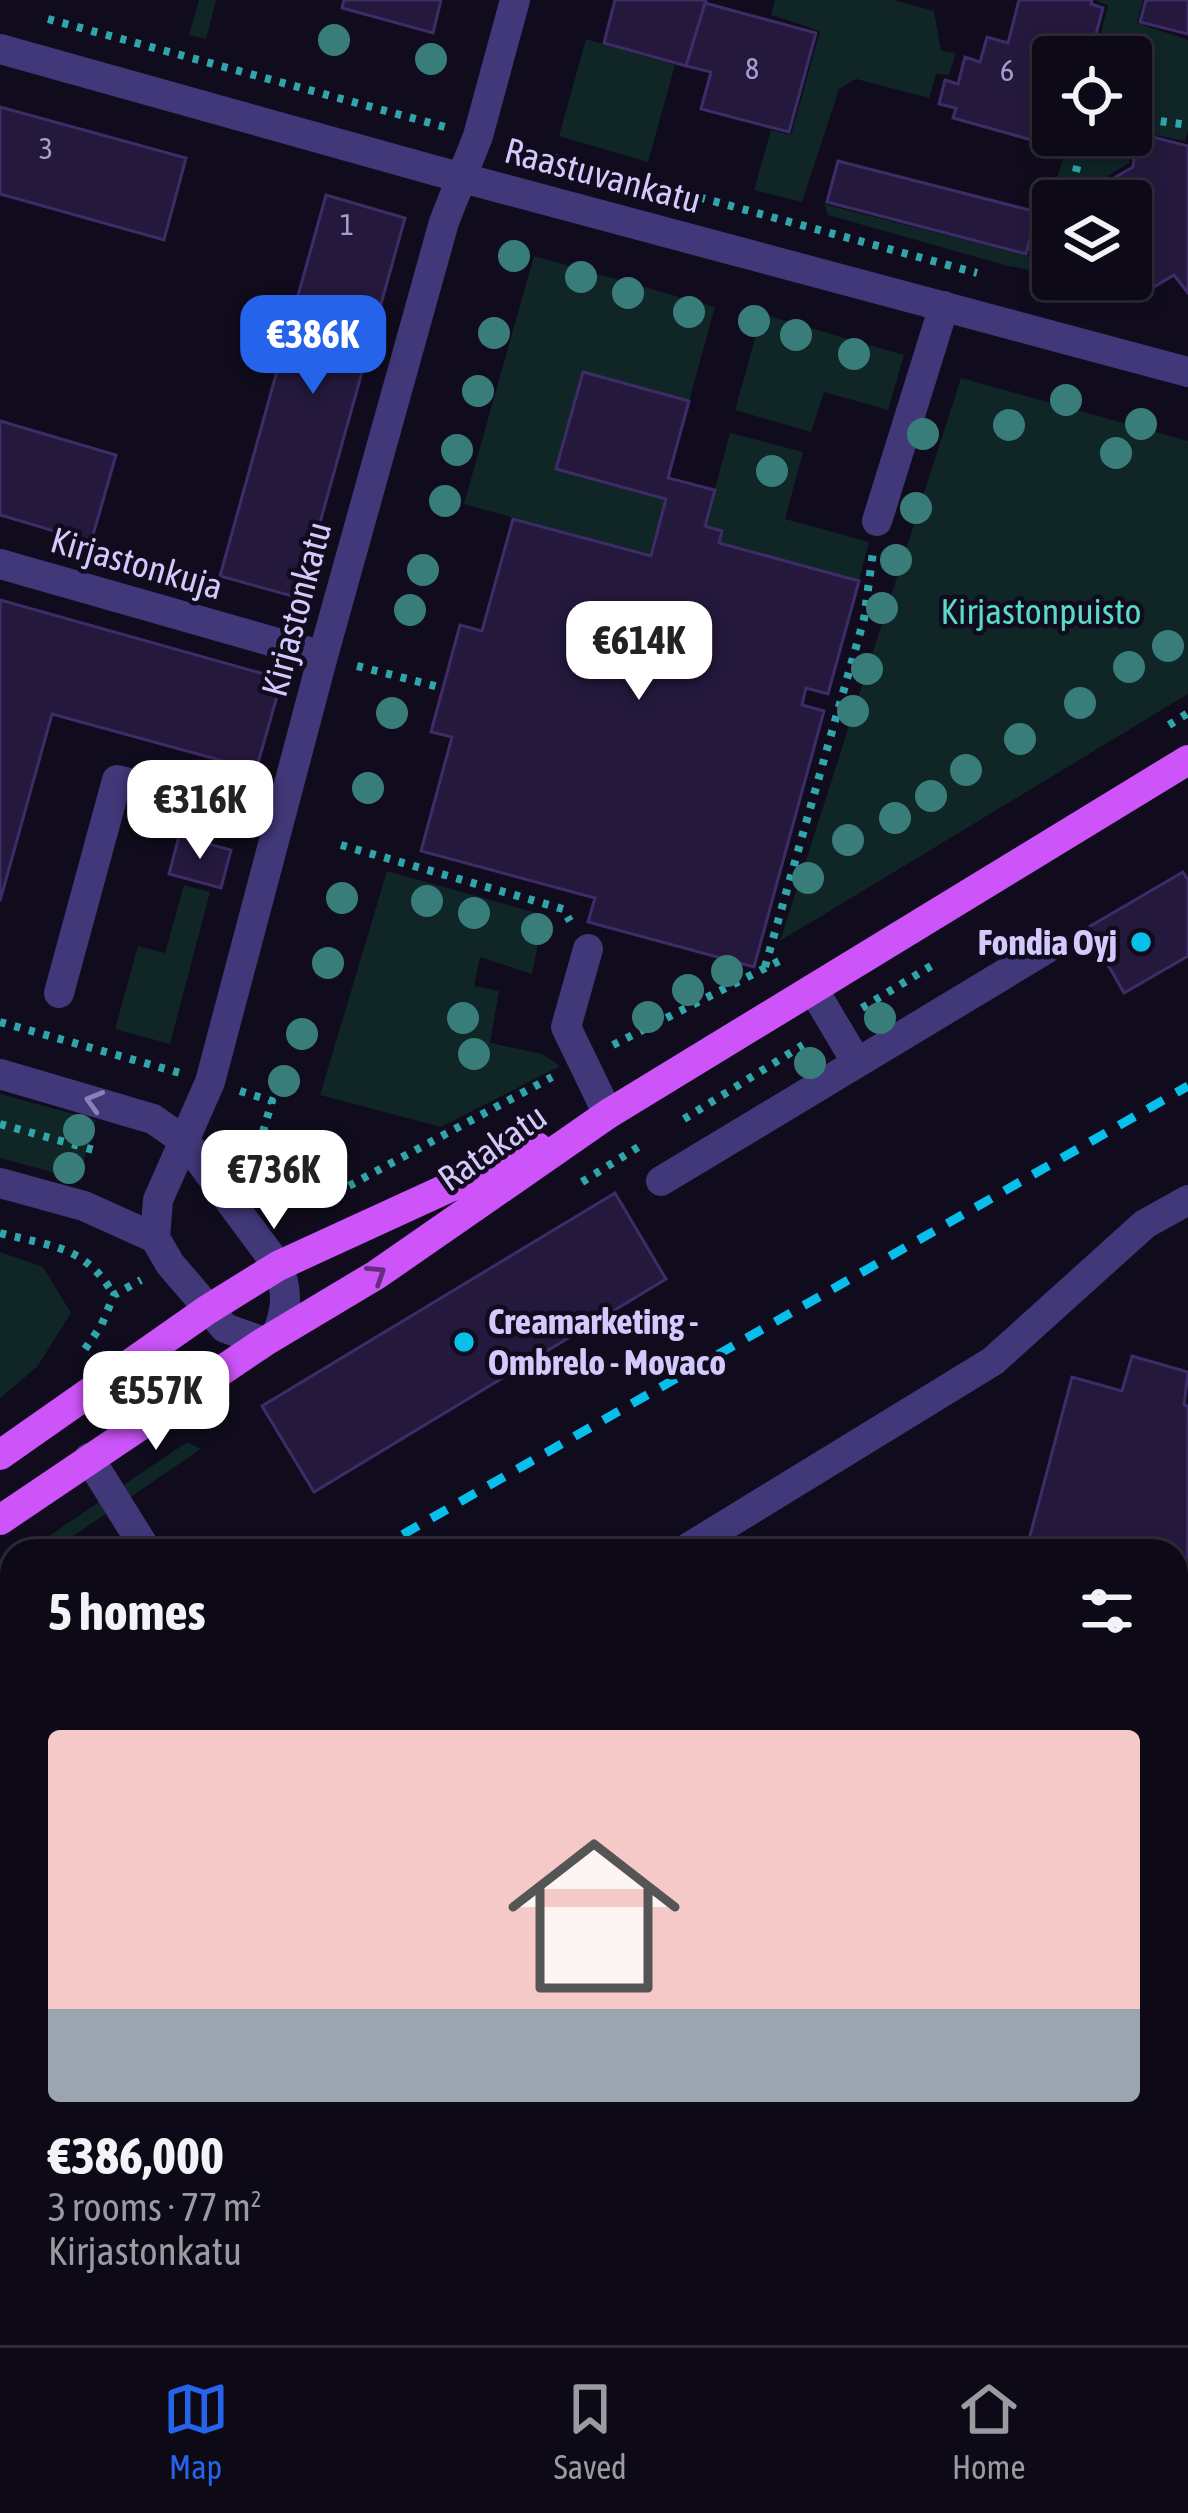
<!DOCTYPE html>
<meta charset="utf-8">
<style>
:root{--surface:#0d0916;--page:#1b1723;--text:#f1f3f6;--muted:#9a9aa1;--line:#2d2a35;--accent:#2563eb}
body{margin:0;font-family:"Asap Condensed",sans-serif;background:var(--page);color:var(--text);height:100vh;display:flex;flex-direction:column;font-size:45px;white-space:nowrap}
*{box-sizing:border-box;margin:0}
p{font-size:39px;color:var(--muted)}
.icon{flex:none;width:66px;height:66px;fill:none;stroke:currentColor;stroke-width:2;stroke-linecap:round;stroke-linejoin:round}
.map{position:relative;flex:1;overflow:hidden}
.sheet{position:absolute;left:0px;top:1539px;width:1188px;height:807px;display:flex;flex-direction:column;background:var(--surface);border-radius:36px 36px 0 0;box-shadow:0 6px 18px #0003,0 0 0 3px var(--line)}
.sheet>*{flex:none}
.controls{position:absolute;left:1032px;top:36px;display:grid;gap:24px}
.controls a{display:grid;place-items:center;width:120px;height:120px;border-radius:12px;background:var(--surface);box-shadow:0 6px 18px #0003,0 0 0 3px var(--line);font-size:60px}
.price{position:absolute;translate:-50% -102px;padding:0 27px;border-radius:24px;background:#fff;color:#222;font-size:39px;line-height:78px;filter:drop-shadow(0 3px 6px #0008)}
.price::after{content:'';position:absolute;left:50%;top:72px;width:36px;height:27px;margin-left:-18px;background:inherit;clip-path:polygon(0 0,100% 0,50% 100%)}
.price.active{background:var(--accent);color:#fff}
ul{padding:0;list-style:none}
li{display:grid;align-content:center;gap:24px;height:636px;padding:0 48px}
li+li{border-top:3px solid var(--line)}
li span{display:grid;place-items:center;height:372px;border-radius:12px;color:#555}
li>.icon{margin-inline-start:auto}
span .icon{width:216px;height:216px;fill:#fffc;stroke-width:1}
li b{font-size:51px}
h2{display:flex;justify-content:space-between;align-items:center;height:144px;padding:0 48px;font-size:51px}
.menu{display:flex;justify-content:space-around;align-items:center;height:168px;border-top:3px solid var(--line);background:var(--surface);font-size:33px;color:var(--muted)}
.menu a{display:grid;justify-items:center;gap:6px}
.menu .active{color:var(--accent)}
.map>svg:first-child{display:block}
</style>
<div class="map">
<svg width="1188" height="2345" viewBox="0 0 1188 2345">
<rect width="100%" height="100%" fill="#110c1d"/>
<path fill="#0f2526" d="M 199,0 L 216,0 L 206,39 L 189,35 Z
M 775,0 L 894,0 L 934,11 L 941,51 L 956,53 L 949,75 L 936,74 L 929,98 L 856,79 L 839,89 L 802,202 L 754,190 L 771,130 L 791,135 L 820,31 L 771,15 Z
M 1095,0 L 1143,0 L 1137,23 L 1188,40 L 1188,131 L 1185,141 L 1134,131 L 1129,163 L 1088,188 L 1066,185 L 1063,201 L 1053,201 L 1053,274 L 1008,266 L 828,215 L 824,204 L 1031,257 L 1071,135 L 1131,135 L 1131,57 L 1094,57 L 1108,6 Z
M 586,39 L 675,65 L 648,162 L 559,136 Z
M 534,256 L 715,307 L 689,401 L 583,373 L 666,499 L 651,556 L 464,504 Z
M 762,314 L 904,355 L 888,410 L 824,392 L 811,432 L 735,410 Z
M 961,378 L 1188,441 L 1188,694 L 780,941 Z
M 730,433 L 803,452 L 785,519 L 869,542 L 859,581 L 719,543 L 722,531 L 705,526 Z
M 387,871 L 544,915 L 532,974 L 480,957 L 474,986 L 499,991 L 490,1043 L 542,1054 L 560,1066 L 441,1127 L 320,1095 Z
M 184,885 L 210,892 L 170,1044 L 115,1029 L 138,946 L 165,953 Z
M 0,1094 L 96,1120 L 78,1179 L 0,1158 Z
M 0,1252 L 43,1267 L 71,1313 L 37,1367 L 0,1398 Z
M 187,1442 L 201,1449 L 51,1551 L 27,1551 Z"/>
<path fill="#24193d" stroke="#3d2c68" stroke-width="3" d="M 344,0 L 441,0 L 433,33 L 342,8 Z
M 615,0 L 706,0 L 686,66 L 604,43 Z
M 1019,0 L 1092,0 L 1091,4 L 1103,8 L 1090,57 L 1053,57 L 1053,135 L 1068,135 L 1064,149 L 953,118 L 956,108 L 939,104 L 945,80 L 958,84 L 965,57 L 980,62 L 987,37 L 1008,43 Z
M 1146,0 L 1188,0 L 1188,34 L 1140,22 Z
M 705,3 L 816,33 L 789,132 L 701,109 L 711,72 L 686,66 Z
M 0,107 L 186,158 L 164,240 L 0,194 Z
M 1137,133 L 1188,146 L 1188,293 L 1174,275 L 1149,290 L 1111,279 L 1131,279 L 1131,201 L 1085,201 L 1086,194 L 1133,167 Z
M 838,161 L 1037,212 L 1026,254 L 827,202 Z
M 326,195 L 405,218 L 299,598 L 220,576 Z
M 583,372 L 689,401 L 668,478 L 715,490 L 705,526 L 722,531 L 719,543 L 859,581 L 828,694 L 806,688 L 802,705 L 824,711 L 754,967 L 588,922 L 595,898 L 421,851 L 452,737 L 431,732 L 460,625 L 482,631 L 513,519 L 651,556 L 666,499 L 556,469 Z
M 0,421 L 116,455 L 91,542 L 0,515 Z
M 0,600 L 282,679 L 256,770 L 52,714 L 0,901 Z
M 179,836 L 231,850 L 221,888 L 169,874 Z
M 1183,872 L 1188,880 L 1188,956 L 1124,993 L 1087,928 Z
M 615,1193 L 666,1279 L 314,1492 L 262,1406 Z
M 1132,1356 L 1188,1372 L 1184,1405 L 1188,1406 L 1186,2197 L 1176,2195 L 1176,1551 L 1026,1551 L 1072,1377 L 1122,1391 Z
M 12,1869 L 12,1931 L 1,1937 L 0,1875 Z
M 0,2010 L 12,2013 L 12,2133 L 0,2130 Z
M 0,2259 L 12,2262 L 12,2334 L 169,2334 L 203,2345 L 0,2345 Z"/>
<g fill="none" stroke-linecap="round" stroke-linejoin="round">
<path stroke="#31a6aa" stroke-width="8" stroke-dasharray="6 9" stroke-linecap="butt" d="M 48,19 L 445,127
M 1131,117 L 1188,125
M 511,146 L 977,273
M 1069,201 L 1082,146 L 1091,135
M 1046,291 L 1053,262
M 357,666 L 443,688
M 1169,725 L 1188,713
M 341,845 L 563,909 L 570,921
M 765,967 L 864,619 L 873,552
M 862,1008 L 931,966
M 0,1022 L 180,1073
M 613,1045 L 787,957
M 240,1091 L 272,1101 C 262,1137 251,1155 277,1185
M 684,1119 L 803,1045
M 0,1124 L 101,1152
M 582,1182 L 640,1146
M 267,1192 L 277,1185 L 299,1197 L 330,1196 L 552,1077
M 0,1233 C 53,1247 84,1245 114,1295
M 85,1349 L 101,1326 L 114,1295 L 141,1280
M 0,2156 L 7,2158 L 3,2174"/>
<path stroke="#41387a" stroke-width="30" d="M 0,49 L 433,170 L 1188,372
M 877,521 L 944,306
M 0,564 L 323,656
M 588,949 L 566,1027 L 608,1114
M 813,989 L 857,1063 L 1046,949
M 59,993 L 117,780 L 279,820
M 0,1074 L 153,1119 L 186,1142 L 278,1266 C 288,1292 287,1308 277,1334
M 661,1181 L 857,1063
M 0,1183 L 84,1206 L 155,1238 L 170,1264 L 225,1328 L 264,1342
M 155,1238 L 158,1200 L 210,1082 L 323,656 L 444,222 L 478,136 L 515,0
M 89,1458 L 147,1551
M 683,1551 L 993,1361 L 1145,1224 L 1188,1200
M 0,2206 L 12,2209
M 1176,2274 L 1188,2269
M 473,2334 L 513,2345"/>
<path stroke="#cc54f9" stroke-width="30" d="M 0,1455 L 207,1310 L 278,1266 L 537,1147
M 0,1520 L 264,1342 L 376,1275 L 608,1114 L 1188,760"/>
<path stroke="#08beeb" stroke-width="9" stroke-dasharray="18 15" stroke-linecap="butt" d="M 374,1551 L 1188,1086
M 0,1765 L 12,1758"/>
</g>
<g fill="#397d7a">
<circle cx="334" cy="40" r="16"/>
<circle cx="431" cy="59" r="16"/>
<circle cx="514" cy="256" r="16"/>
<circle cx="581" cy="277" r="16"/>
<circle cx="628" cy="293" r="16"/>
<circle cx="689" cy="312" r="16"/>
<circle cx="754" cy="321" r="16"/>
<circle cx="494" cy="333" r="16"/>
<circle cx="796" cy="335" r="16"/>
<circle cx="854" cy="354" r="16"/>
<circle cx="478" cy="391" r="16"/>
<circle cx="1066" cy="400" r="16"/>
<circle cx="1141" cy="424" r="16"/>
<circle cx="1009" cy="425" r="16"/>
<circle cx="923" cy="434" r="16"/>
<circle cx="457" cy="450" r="16"/>
<circle cx="1116" cy="453" r="16"/>
<circle cx="772" cy="471" r="16"/>
<circle cx="445" cy="501" r="16"/>
<circle cx="916" cy="508" r="16"/>
<circle cx="896" cy="560" r="16"/>
<circle cx="423" cy="570" r="16"/>
<circle cx="882" cy="608" r="16"/>
<circle cx="410" cy="610" r="16"/>
<circle cx="1168" cy="646" r="16"/>
<circle cx="1129" cy="667" r="16"/>
<circle cx="867" cy="669" r="16"/>
<circle cx="1080" cy="703" r="16"/>
<circle cx="853" cy="711" r="16"/>
<circle cx="392" cy="713" r="16"/>
<circle cx="1020" cy="739" r="16"/>
<circle cx="966" cy="770" r="16"/>
<circle cx="368" cy="788" r="16"/>
<circle cx="931" cy="796" r="16"/>
<circle cx="895" cy="818" r="16"/>
<circle cx="848" cy="840" r="16"/>
<circle cx="808" cy="878" r="16"/>
<circle cx="342" cy="898" r="16"/>
<circle cx="427" cy="901" r="16"/>
<circle cx="474" cy="913" r="16"/>
<circle cx="537" cy="929" r="16"/>
<circle cx="328" cy="963" r="16"/>
<circle cx="727" cy="971" r="16"/>
<circle cx="688" cy="990" r="16"/>
<circle cx="648" cy="1017" r="16"/>
<circle cx="463" cy="1018" r="16"/>
<circle cx="880" cy="1018" r="16"/>
<circle cx="302" cy="1034" r="16"/>
<circle cx="474" cy="1054" r="16"/>
<circle cx="810" cy="1063" r="16"/>
<circle cx="284" cy="1081" r="16"/>
<circle cx="79" cy="1130" r="16"/>
<circle cx="69" cy="1168" r="16"/>
</g>
<defs><path id="oneway-chevron" d="M-2-3.5L2.5 0L-2 3.5" fill="none" stroke-width="1.6" stroke-linecap="round" stroke-linejoin="round" transform="scale(3)"/></defs>
<use stroke="#8a80bc" href="#oneway-chevron" transform="translate(94 1101) rotate(-164)"/>
<use stroke="#652c80" href="#oneway-chevron" transform="translate(377 1274) rotate(-33)"/>
<g fill="#08beeb" stroke="#110c1d" stroke-width="4.5">
<circle cx="1141" cy="942" r="12"/>
<circle cx="464" cy="1342" r="12"/>
</g>
<g text-anchor="middle" stroke-width="9" stroke-linejoin="round" paint-order="stroke">
<g font-size="30" fill="#a89dcd">
<text x="752" y="79">8</text>
<text x="1007" y="81">6</text>
<text x="46" y="159">3</text>
<text x="347" y="235">1</text>
</g>
<g font-size="36" fill="#d4c9fd" stroke="#110c1d">
<text transform="translate(603 175) rotate(15)" y="13">Raastuvankatu</text>
<text transform="translate(137 563) rotate(16)" y="13">Kirjastonkuja</text>
<text transform="translate(296 609) rotate(-75)" y="13">Kirjastonkatu</text>
<text transform="translate(492 1147) rotate(-35)" y="13">Ratakatu</text>
</g>
<g font-size="36" fill="#59dac6" stroke="#110c1d">
<text x="1041" y="624">Kirjastonpuisto</text>
</g>
<g font-size="36" font-weight="bold" fill="#d4c9fd" stroke="#110c1d" text-anchor="end">
<text x="1117" y="955">Fondia Oyj</text>
<text x="488" y="1334" text-anchor="start">Creamarketing -<tspan x="488" dy="41">Ombrelo - Movaco</tspan></text>
</g>
</g>
</svg>
<div class="controls">
<a><svg class="icon" aria-label="locate" viewBox="0 0 24 24"><circle cx="12" cy="12" r="6"/><path d="M12 2v4M12 18v4M2 12h4M18 12h4"/></svg></a>
<a><svg class="icon" aria-label="layers" viewBox="0 0 24 24"><path d="M12 4l9 5-9 5-9-5zM3 14l9 5 9-5"/></svg></a>
</div>
<b class="price active" style="left:313px;top:397px">€386K</b>
<b class="price" style="left:639px;top:703px">€614K</b>
<b class="price" style="left:200px;top:862px">€316K</b>
<b class="price" style="left:274px;top:1232px">€736K</b>
<b class="price" style="left:156px;top:1453px">€557K</b>
<section class="sheet">
<h2>5 homes<svg class="icon" aria-label="filters" viewBox="0 0 24 24"><path d="M4 7h16M4 17h16"/><circle cx="9" cy="7" r="2"/><circle cx="15" cy="17" r="2"/></svg></h2>
<ul>
<li><span style="background:linear-gradient(#f6c9c9 75%,#9aa5b1 0)"><svg class="icon" aria-label="home" viewBox="0 0 24 24"><path d="M3 11l9-7 9 7M6 9v11h12V9"/></svg></span><div><b>€386,000</b><p>3 rooms · 77 m²</p><p>Kirjastonkatu</p></div></li>
</ul>
</section>
</div>
<nav class="menu">
<a class="active"><svg class="icon" aria-label="map" viewBox="0 0 24 24"><path d="M3 6l6-2 6 2 6-2v14l-6 2-6-2-6 2zM9 4v14M15 6v14"/></svg>Map</a>
<a><svg class="icon" aria-label="saved" viewBox="0 0 24 24"><path d="M7 4h10v16l-5-4-5 4z"/></svg>Saved</a>
<a><svg class="icon" aria-label="home" viewBox="0 0 24 24"><path d="M3 11l9-7 9 7M6 9v11h12V9"/></svg>Home</a>
</nav>
